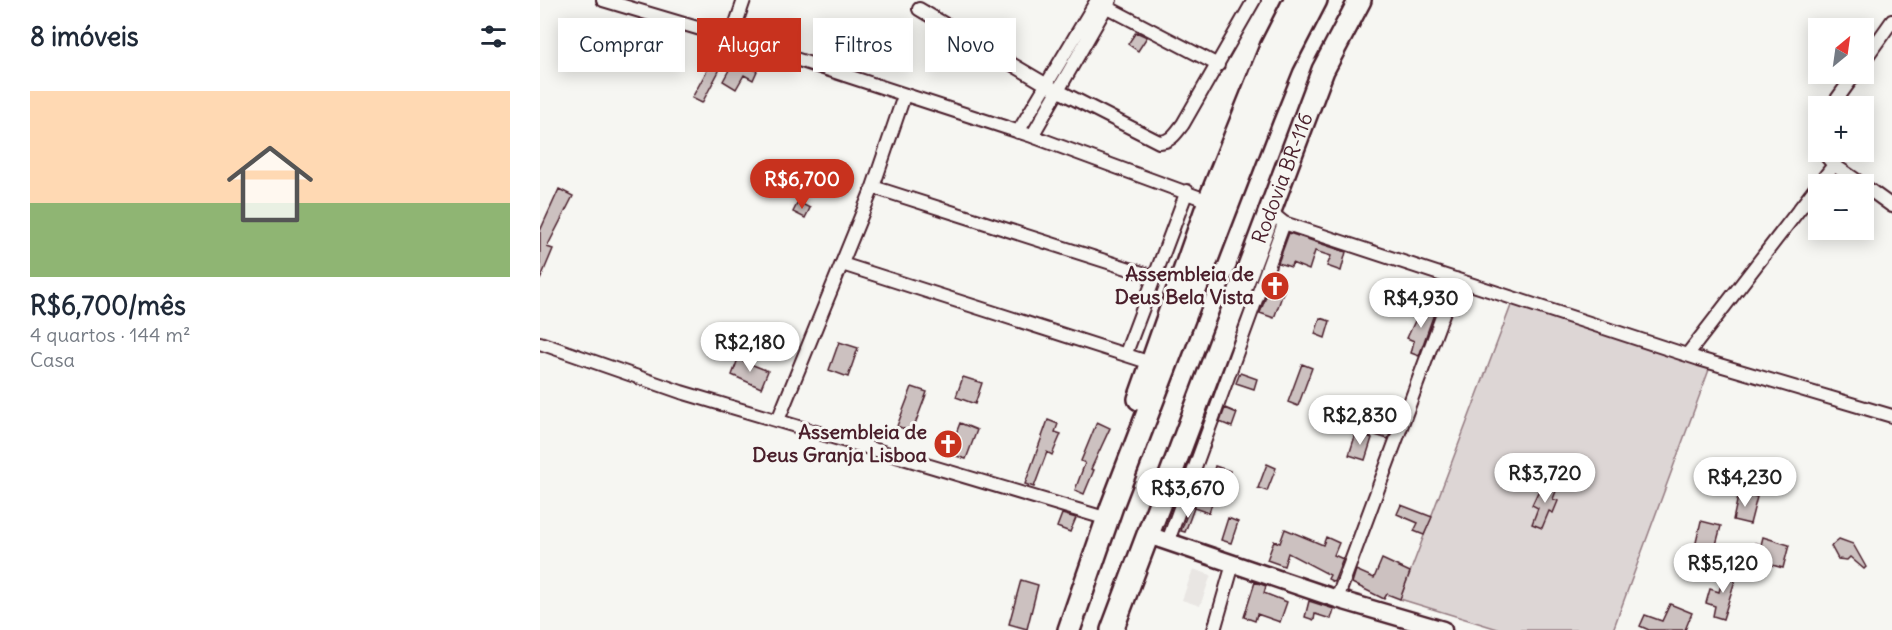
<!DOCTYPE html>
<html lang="pt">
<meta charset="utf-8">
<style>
:root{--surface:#fff;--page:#f6f6f7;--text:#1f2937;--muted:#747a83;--line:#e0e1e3;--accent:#c8321e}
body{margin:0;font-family:Delius,sans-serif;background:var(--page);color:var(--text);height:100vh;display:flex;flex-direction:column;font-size:22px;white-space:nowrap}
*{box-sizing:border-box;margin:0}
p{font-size:20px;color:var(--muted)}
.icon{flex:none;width:33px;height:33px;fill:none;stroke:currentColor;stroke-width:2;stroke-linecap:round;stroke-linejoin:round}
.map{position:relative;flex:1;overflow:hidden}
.side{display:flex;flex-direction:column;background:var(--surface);width:540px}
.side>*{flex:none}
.hud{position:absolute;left:18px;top:18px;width:570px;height:54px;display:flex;gap:12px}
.needle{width:39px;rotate:29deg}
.buttons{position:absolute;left:1268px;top:18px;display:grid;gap:12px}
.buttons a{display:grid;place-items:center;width:66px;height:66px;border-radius:0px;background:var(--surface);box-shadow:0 3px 15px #0003;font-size:30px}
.price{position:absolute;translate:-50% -51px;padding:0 14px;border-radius:21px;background:#fff;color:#222;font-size:20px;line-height:39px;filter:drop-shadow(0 2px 3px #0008)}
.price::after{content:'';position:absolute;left:50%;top:36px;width:18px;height:14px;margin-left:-9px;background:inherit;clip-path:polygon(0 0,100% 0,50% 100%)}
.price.selected{background:var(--accent);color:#fff}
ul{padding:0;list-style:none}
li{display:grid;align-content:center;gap:12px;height:318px;padding:0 30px}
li+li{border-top:2px solid var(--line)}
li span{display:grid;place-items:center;height:186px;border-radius:0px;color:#555}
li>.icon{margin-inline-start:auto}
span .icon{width:108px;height:108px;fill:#fffc;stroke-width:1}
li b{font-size:26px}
h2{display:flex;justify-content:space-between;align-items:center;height:72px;padding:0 30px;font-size:26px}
.tag{padding:0 21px;border-radius:0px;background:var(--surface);box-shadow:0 3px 15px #0003;font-size:21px;line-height:54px}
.tag.selected{background:var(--accent);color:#fff}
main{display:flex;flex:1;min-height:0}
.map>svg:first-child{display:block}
</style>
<main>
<section class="side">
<h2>8 imóveis<svg class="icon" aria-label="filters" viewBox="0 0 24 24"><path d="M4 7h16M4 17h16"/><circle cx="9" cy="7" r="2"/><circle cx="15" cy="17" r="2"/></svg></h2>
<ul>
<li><span style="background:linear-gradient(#ffd9b3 60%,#8fb573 0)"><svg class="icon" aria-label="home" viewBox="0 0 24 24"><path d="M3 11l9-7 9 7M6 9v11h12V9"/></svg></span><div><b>R$6,700/mês</b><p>4 quartos · 144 m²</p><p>Casa</p></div></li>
</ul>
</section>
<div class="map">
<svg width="1352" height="630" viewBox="0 0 1352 630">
<rect width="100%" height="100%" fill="#f6f6f2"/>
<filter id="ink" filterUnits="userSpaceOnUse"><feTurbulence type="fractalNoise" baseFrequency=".0167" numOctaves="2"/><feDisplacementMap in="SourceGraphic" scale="12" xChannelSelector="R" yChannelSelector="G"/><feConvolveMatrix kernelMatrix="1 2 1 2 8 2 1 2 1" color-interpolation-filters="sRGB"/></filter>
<g filter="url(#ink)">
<path fill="#e9e6e3" d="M 653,569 L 671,575 L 660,606 L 642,600 Z"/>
<path fill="#ddd6d5" stroke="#947a80" stroke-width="1.5" d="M 972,303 L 1170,367 L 1073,630 L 961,630 L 860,599 Z"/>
<path fill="#ccc1c0" stroke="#4a1f2b" stroke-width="1.5" d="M 596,32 L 607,37 L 598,51 L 588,44 Z
M 195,59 L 217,71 L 213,80 L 204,75 L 196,89 L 183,81 Z
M 170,65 L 179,71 L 162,103 L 152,98 Z
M 19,189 L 33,196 L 7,247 L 13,249 L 0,280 L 0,231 Z
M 258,202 L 270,208 L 265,218 L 253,212 Z
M 749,233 L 806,252 L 801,271 L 787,266 L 791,256 L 775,251 L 769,270 L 752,263 L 751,267 L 738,263 Z
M 732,280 L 746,285 L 734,318 L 720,313 Z
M 882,306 L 895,311 L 879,356 L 871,353 L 874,341 L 867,338 Z
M 780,318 L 790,321 L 785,338 L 775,334 Z
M 299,342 L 318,348 L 308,377 L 289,370 Z
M 198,359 L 228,371 L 221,388 L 192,375 Z
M 762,364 L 772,368 L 758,406 L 748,402 Z
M 700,373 L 717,379 L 714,389 L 696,383 Z
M 423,377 L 442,383 L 435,404 L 416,397 Z
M 372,387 L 387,392 L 372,432 L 357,426 Z
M 850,405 L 859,410 L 848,439 L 829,433 L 837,431 Z
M 685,408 L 697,413 L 692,427 L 680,422 Z
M 508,420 L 518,424 L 515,432 L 521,434 L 512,455 L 507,452 L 494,487 L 485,484 Z
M 557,422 L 570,428 L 551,469 L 554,470 L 544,494 L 535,490 L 545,463 L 541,461 Z
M 420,423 L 437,430 L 426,459 L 400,451 L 407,433 L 415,436 Z
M 816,433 L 832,438 L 825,460 L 809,455 Z
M 727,464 L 736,468 L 727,491 L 718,488 Z
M 675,466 L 690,471 L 688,478 L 680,476 L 669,513 L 654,508 L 662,483 L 669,486 Z
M 1007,482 L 1018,486 L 1013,499 L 1018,501 L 1013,513 L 1009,511 L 1002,528 L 992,524 L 998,508 L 992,505 L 998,492 L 1002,494 Z
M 1199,492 L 1217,497 L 1210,524 L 1193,520 Z
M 861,505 L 892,517 L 884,535 L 874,531 L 878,523 L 857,514 Z
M 650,506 L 654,508 L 645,532 L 641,531 Z
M 522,514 L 536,518 L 530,532 L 517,527 Z
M 688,518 L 698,522 L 691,543 L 681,540 Z
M 1161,521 L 1181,526 L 1173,556 L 1154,551 Z
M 745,529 L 783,545 L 786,537 L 799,543 L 794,555 L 803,559 L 794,582 L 788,579 L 790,575 L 748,553 L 744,566 L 727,560 L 734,541 L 740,543 Z
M 1223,537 L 1249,545 L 1243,568 L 1211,559 L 1215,543 L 1221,545 Z
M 1299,539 L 1313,544 L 1326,567 L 1324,569 L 1310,557 L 1307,560 L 1298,559 L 1291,546 Z
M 842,559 L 870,572 L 860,599 L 847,594 L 844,599 L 812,583 L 816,570 L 834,578 Z
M 1186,567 L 1198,571 L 1183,619 L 1173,616 L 1175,606 L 1166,603 L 1170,589 L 1179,592 Z
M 481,580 L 498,585 L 487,629 L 469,624 Z
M 715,582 L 726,586 L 724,593 L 747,602 L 740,622 L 717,614 L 715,621 L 704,617 Z
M 769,601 L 794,609 L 791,619 L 775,614 L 774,620 L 765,617 Z
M 1130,604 L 1152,613 L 1145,630 L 1109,630 L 1100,626 L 1105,615 L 1122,621 Z"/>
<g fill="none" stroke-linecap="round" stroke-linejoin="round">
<g stroke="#4a1f2b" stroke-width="16">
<path id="street" d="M 63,0 L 191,38 L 492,136 L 674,203
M 561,4 L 678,65
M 379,9 L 507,85 L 619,142 C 631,142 636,133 643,124 L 714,0
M 191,38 L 204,0
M 1323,62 L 1352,21
M 1292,106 L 1315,74
M 1278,131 L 1278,145
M 478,132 L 557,0
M 492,136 L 570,0
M 1283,152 L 1294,165 L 1322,184
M 1279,184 L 1294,165
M 1323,185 L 1352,206
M 333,187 L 615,277
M 729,211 L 744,223 L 1159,359 L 1352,416
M 302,264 L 611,363
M 0,343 L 141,392 L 568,519
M 586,353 L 647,191
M 1147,355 L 1278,185
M 238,420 L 333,187 L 364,96
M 628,541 L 744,223
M 797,599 L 916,279
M 674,630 L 693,564"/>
</g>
<g stroke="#4a1f2b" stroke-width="21">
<path id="secondary" d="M 608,535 L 797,599 L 903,630"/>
</g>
<g stroke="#4a1f2b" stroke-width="26">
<g id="highway">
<path d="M 599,399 L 669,201 L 731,47 L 755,0"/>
<path d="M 529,630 L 572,506 L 722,116 L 743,64 L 776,0"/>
<path id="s1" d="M 572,630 L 783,70 L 820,0"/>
</g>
</g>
<use href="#street" stroke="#f6f6f2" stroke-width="12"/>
<use href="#secondary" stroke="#f6f6f2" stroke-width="16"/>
<use href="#highway" stroke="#f6f6f2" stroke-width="21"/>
</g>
</g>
<defs>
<g id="church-disc" transform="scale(1.5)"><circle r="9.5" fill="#c8321e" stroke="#f6f6f2"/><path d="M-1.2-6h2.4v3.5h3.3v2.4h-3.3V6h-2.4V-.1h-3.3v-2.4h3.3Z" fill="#fff"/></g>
</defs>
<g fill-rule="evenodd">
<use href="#church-disc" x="735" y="286"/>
<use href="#church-disc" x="408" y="444"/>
</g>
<g text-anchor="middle" stroke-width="6" stroke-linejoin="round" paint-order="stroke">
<g font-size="20" fill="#4a1f2b" stroke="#f6f6f2">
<text dy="7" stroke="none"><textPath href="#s1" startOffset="483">Rodovia BR-116</textPath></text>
</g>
<g font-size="20" font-weight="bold" fill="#4a1f2b" stroke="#f6f6f2" text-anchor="end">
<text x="714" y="281">Assembleia de<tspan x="714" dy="23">Deus Bela Vista</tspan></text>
<text x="387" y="439">Assembleia de<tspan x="387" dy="23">Deus Granja Lisboa</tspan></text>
</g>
</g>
</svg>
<div class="buttons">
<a><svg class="needle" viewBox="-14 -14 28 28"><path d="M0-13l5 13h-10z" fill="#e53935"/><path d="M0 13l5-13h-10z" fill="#747a83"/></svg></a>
<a>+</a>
<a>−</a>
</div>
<b class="price selected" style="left:262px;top:210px">R$6,700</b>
<b class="price" style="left:881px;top:329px">R$4,930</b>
<b class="price" style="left:210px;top:373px">R$2,180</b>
<b class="price" style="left:820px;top:446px">R$2,830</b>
<b class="price" style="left:1005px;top:504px">R$3,720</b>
<b class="price" style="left:1205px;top:508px">R$4,230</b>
<b class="price" style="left:648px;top:519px">R$3,670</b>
<b class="price" style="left:1183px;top:594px">R$5,120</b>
<div class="hud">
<a class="tag">Comprar</a>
<a class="tag selected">Alugar</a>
<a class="tag">Filtros</a>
<a class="tag">Novo</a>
</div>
</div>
</main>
